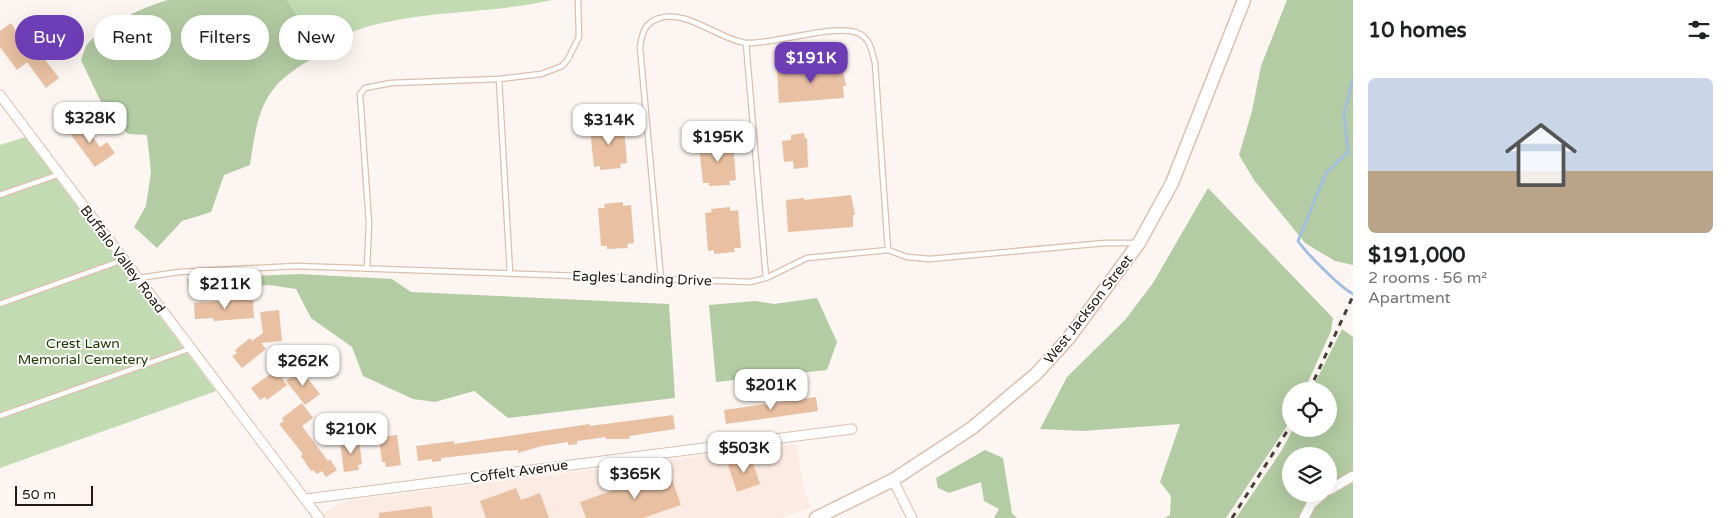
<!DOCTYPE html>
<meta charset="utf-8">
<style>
:root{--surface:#fff;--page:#f2f2f2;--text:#202124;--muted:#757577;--accent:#6c3db5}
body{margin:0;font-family:"Varela Round",sans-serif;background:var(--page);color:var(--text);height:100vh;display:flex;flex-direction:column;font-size:19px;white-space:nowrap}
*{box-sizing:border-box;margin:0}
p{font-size:16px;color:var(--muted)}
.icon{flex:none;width:28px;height:28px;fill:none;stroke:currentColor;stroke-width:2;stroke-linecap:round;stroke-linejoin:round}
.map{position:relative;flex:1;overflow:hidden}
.sheet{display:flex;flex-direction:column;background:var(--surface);width:375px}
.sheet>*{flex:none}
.hud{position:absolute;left:15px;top:15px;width:475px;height:45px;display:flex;gap:10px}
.tools{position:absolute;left:1282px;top:382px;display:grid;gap:10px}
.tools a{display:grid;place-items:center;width:55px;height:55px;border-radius:50%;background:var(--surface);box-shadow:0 5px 20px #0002;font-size:25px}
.scale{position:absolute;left:15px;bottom:12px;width:78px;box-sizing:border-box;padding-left:5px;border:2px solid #241913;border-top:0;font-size:14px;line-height:18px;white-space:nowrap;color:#241913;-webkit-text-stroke:4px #fff;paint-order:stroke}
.price{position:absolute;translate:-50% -42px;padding:0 11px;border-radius:10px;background:#fff;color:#222;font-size:16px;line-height:32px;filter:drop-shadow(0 1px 2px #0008)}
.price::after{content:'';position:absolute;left:50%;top:30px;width:15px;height:11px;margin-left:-8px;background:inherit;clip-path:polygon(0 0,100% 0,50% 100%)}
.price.active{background:var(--accent);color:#fff}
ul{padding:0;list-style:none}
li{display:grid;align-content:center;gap:10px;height:265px;padding:0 15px}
li span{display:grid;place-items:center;height:155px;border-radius:8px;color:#555}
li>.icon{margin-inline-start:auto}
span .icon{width:90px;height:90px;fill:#fffc;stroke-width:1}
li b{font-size:21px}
h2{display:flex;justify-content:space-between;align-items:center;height:60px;padding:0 15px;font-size:21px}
.tag{padding:0 18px;border-radius:22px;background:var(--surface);box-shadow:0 5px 20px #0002;font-size:18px;line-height:45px}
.tag.active{background:var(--accent);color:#fff}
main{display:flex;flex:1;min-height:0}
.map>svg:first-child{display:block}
</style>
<main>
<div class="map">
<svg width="1353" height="518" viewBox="0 0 1353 518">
<rect width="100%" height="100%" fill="#fcf5f1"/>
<path fill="#fbebe2" d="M 796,444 L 805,494 L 811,507 L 781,518 L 314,518 L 346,501 Z"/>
<path fill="#c2dbb3" d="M 287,0 L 552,0 C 488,15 420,9 357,30 C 341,35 326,50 312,59 L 302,24 Z
M 25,137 L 216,391 L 0,468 L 0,145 Z"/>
<path fill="#b3cca3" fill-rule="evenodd" d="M 168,0 L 287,0 L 302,24 L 312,59 C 261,87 258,112 250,165 L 224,175 L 211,212 L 182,221 L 157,248 L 134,227 L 146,206 L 151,172 L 147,135 L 128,134 L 101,102 L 81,60 C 83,55 85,46 89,42 C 107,24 143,7 168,0 Z
M 1287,0 L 1353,0 L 1353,265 L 1335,261 L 1305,243 L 1254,180 L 1239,155 L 1252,111 L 1261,66 Z
M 1208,188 L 1333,318 L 1331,331 L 1304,391 L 1291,391 L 1291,417 L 1287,426 L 1226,518 L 1164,518 L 1170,515 L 1171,496 L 1160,482 L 1180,424 L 1082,431 L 1040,429 L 1067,377 L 1125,320 L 1153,283 Z
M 299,274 L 392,279 L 411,292 L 669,304 L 675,398 L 508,418 L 474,391 L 435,402 L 413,399 L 363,376 L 352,347 L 311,318 L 296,289 L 269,285 L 189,290 L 187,279 Z
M 817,298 L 837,342 L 827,370 L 716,382 L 709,305 L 755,301 L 774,304 Z
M 1342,329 L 1353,337 L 1353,518 L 1236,518 L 1282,450 L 1293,429 L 1329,429 L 1329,391 L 1311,391 ZM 1291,456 L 1329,456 L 1329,494 L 1291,494 Z
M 985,450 L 1003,458 L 1012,513 L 1017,518 L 994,518 L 999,509 L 984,501 L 981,482 L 949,493 L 938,488 L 936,478 Z"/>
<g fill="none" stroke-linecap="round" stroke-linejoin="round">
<path stroke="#a1bee3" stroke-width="3" d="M 1353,79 L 1344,114 L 1348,152 L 1326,173 L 1298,241 C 1307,254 1340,287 1353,294"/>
</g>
<path fill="#e9c0a2" d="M 11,23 L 16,31 L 25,24 L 37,42 L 44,36 L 51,45 L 40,53 L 59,78 L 46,88 L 27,62 L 17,70 L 0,47 L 0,31 Z
M 842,65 L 846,86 L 843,86 L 844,98 L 779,103 L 777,70 L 795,69 L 795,71 Z
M 79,118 L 100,147 L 107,142 L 115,153 L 95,167 L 66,128 Z
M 615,123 L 616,126 L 624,126 L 627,163 L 620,164 L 621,168 L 600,170 L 600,166 L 594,167 L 590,129 L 598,128 L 597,124 Z
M 804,133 L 805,139 L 807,138 L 808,167 L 794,169 L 793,161 L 784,162 L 782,141 L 791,140 L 791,135 Z
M 725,140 L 725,143 L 733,142 L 736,180 L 729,181 L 730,185 L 709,186 L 709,183 L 703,183 L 699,146 L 707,145 L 706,141 Z
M 851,195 L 855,215 L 853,215 L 853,227 L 788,232 L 786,200 L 804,198 L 804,200 Z
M 623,202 L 623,206 L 631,205 L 634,243 L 627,244 L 628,248 L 607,249 L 607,246 L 601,246 L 598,208 L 605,208 L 604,204 Z
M 730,207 L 730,211 L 738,210 L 741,248 L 734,248 L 735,252 L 714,254 L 714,250 L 708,251 L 705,213 L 712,212 L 711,209 Z
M 253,299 L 254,318 L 214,321 L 213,318 L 195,319 L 194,303 Z
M 279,310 L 282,341 L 261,343 L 266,349 L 242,368 L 232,356 L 237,353 L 235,350 L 250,338 L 252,341 L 263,333 L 260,312 Z
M 276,370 L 287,385 L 267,400 L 265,397 L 260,400 L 251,388 Z
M 301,370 L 320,394 L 305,405 L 286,381 Z
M 816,397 L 818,411 L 726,424 L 724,410 Z
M 302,403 L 313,418 L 302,426 L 328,461 L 330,459 L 337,470 L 326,477 L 322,471 L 317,474 L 313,470 L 311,471 L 301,456 L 303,454 L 279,424 L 284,421 L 282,418 Z
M 673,415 L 675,429 L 629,436 L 630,439 L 606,439 L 606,437 L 577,441 L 577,444 L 568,445 L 568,442 L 542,446 L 518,453 L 518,450 L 504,451 L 441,458 L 441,461 L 432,462 L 432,459 L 418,461 L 416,446 L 454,441 L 454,444 L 590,424 L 590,426 Z
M 381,416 L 384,434 L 353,438 L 351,420 Z
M 397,435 L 401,465 L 386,467 L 385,462 L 382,462 L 379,437 Z
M 359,440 L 362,464 L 358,465 L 359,470 L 344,472 L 340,442 Z
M 751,457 L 760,484 L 737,492 L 728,465 Z
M 669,471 L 681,505 L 643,518 L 586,518 L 580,502 Z
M 516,488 L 521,500 L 540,493 L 549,518 L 486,518 L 480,501 Z
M 431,506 L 433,518 L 379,518 L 379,513 Z"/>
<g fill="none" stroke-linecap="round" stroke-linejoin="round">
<g stroke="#ddbfad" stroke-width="7">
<path id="lane" d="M 746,43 L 766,278
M 499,79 L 510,273
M 0,195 L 60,174
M 367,268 L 369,223 L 360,94 L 365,88 L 391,83 L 499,79 L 541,74 L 552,70 L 562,66 L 568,59 L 579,37 L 578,0
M 139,278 L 179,272 L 296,266 L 750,282 L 766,278 L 807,258 L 888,250 L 907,257 L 930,259 L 1105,243 L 1135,243
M 661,279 L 640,47 C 642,33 645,22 660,18 C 685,9 721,40 746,43 C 773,45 838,22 860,34 C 871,40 872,53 875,63 L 888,250
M 0,304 L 123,260
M 0,416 L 189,349"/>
</g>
<g stroke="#ddbfad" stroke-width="11">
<path id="street" d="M 0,95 L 319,518
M 893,480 L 912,518
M 1329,490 L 1353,476
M 306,499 L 852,429
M 1304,518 L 1311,504 L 1323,494"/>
</g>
<g stroke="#ddbfad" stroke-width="15">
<path id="secondary" d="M 816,518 L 893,480 L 972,428 L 1036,374 L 1068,339 L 1139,243 L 1172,183 L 1244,0"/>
</g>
<use href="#lane" stroke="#fff" stroke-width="4.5"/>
<use href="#street" stroke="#fff" stroke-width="9"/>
<use href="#secondary" stroke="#fff" stroke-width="12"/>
<path stroke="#4a403a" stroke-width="3" stroke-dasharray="6 6" stroke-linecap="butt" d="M 1309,391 L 1353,296
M 1232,518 L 1291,425"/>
</g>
<g text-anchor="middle" stroke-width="4" stroke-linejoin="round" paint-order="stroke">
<g font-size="14" fill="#241913" stroke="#fff">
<text transform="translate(123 259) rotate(53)" y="5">Buffalo Valley Road</text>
<text transform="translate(642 278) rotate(2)" y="5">Eagles Landing Drive</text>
<text transform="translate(1088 309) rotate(-52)" y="5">West Jackson Street</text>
<text transform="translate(519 471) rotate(-8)" y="5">Coffelt Avenue</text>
</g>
<g font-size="14" fill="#1b3900" stroke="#fff">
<text x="83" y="348">Crest Lawn<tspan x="83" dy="16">Memorial Cemetery</tspan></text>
</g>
</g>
</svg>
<div class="tools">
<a><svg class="icon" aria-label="locate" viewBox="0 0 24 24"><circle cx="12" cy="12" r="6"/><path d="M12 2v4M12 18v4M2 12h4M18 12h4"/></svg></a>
<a><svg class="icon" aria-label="layers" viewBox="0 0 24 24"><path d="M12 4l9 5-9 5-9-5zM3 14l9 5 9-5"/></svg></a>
</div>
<div class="scale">50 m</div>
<b class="price active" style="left:811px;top:84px">$191K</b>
<b class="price" style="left:90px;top:144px">$328K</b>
<b class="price" style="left:609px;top:146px">$314K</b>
<b class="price" style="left:718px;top:163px">$195K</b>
<b class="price" style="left:225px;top:310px">$211K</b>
<b class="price" style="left:303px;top:387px">$262K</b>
<b class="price" style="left:771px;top:411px">$201K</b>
<b class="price" style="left:351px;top:455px">$210K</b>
<b class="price" style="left:744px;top:474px">$503K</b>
<b class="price" style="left:635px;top:500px">$365K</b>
<div class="hud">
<a class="tag active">Buy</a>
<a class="tag">Rent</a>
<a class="tag">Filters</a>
<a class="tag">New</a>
</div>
</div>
<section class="sheet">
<h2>10 homes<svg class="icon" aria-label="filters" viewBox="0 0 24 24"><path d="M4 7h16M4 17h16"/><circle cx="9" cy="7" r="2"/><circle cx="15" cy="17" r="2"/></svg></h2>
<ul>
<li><span style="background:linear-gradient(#c9d6e8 60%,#b9a48a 0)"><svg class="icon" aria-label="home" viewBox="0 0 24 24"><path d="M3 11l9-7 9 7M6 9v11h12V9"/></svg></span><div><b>$191,000</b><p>2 rooms · 56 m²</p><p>Apartment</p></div></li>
</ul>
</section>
</main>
